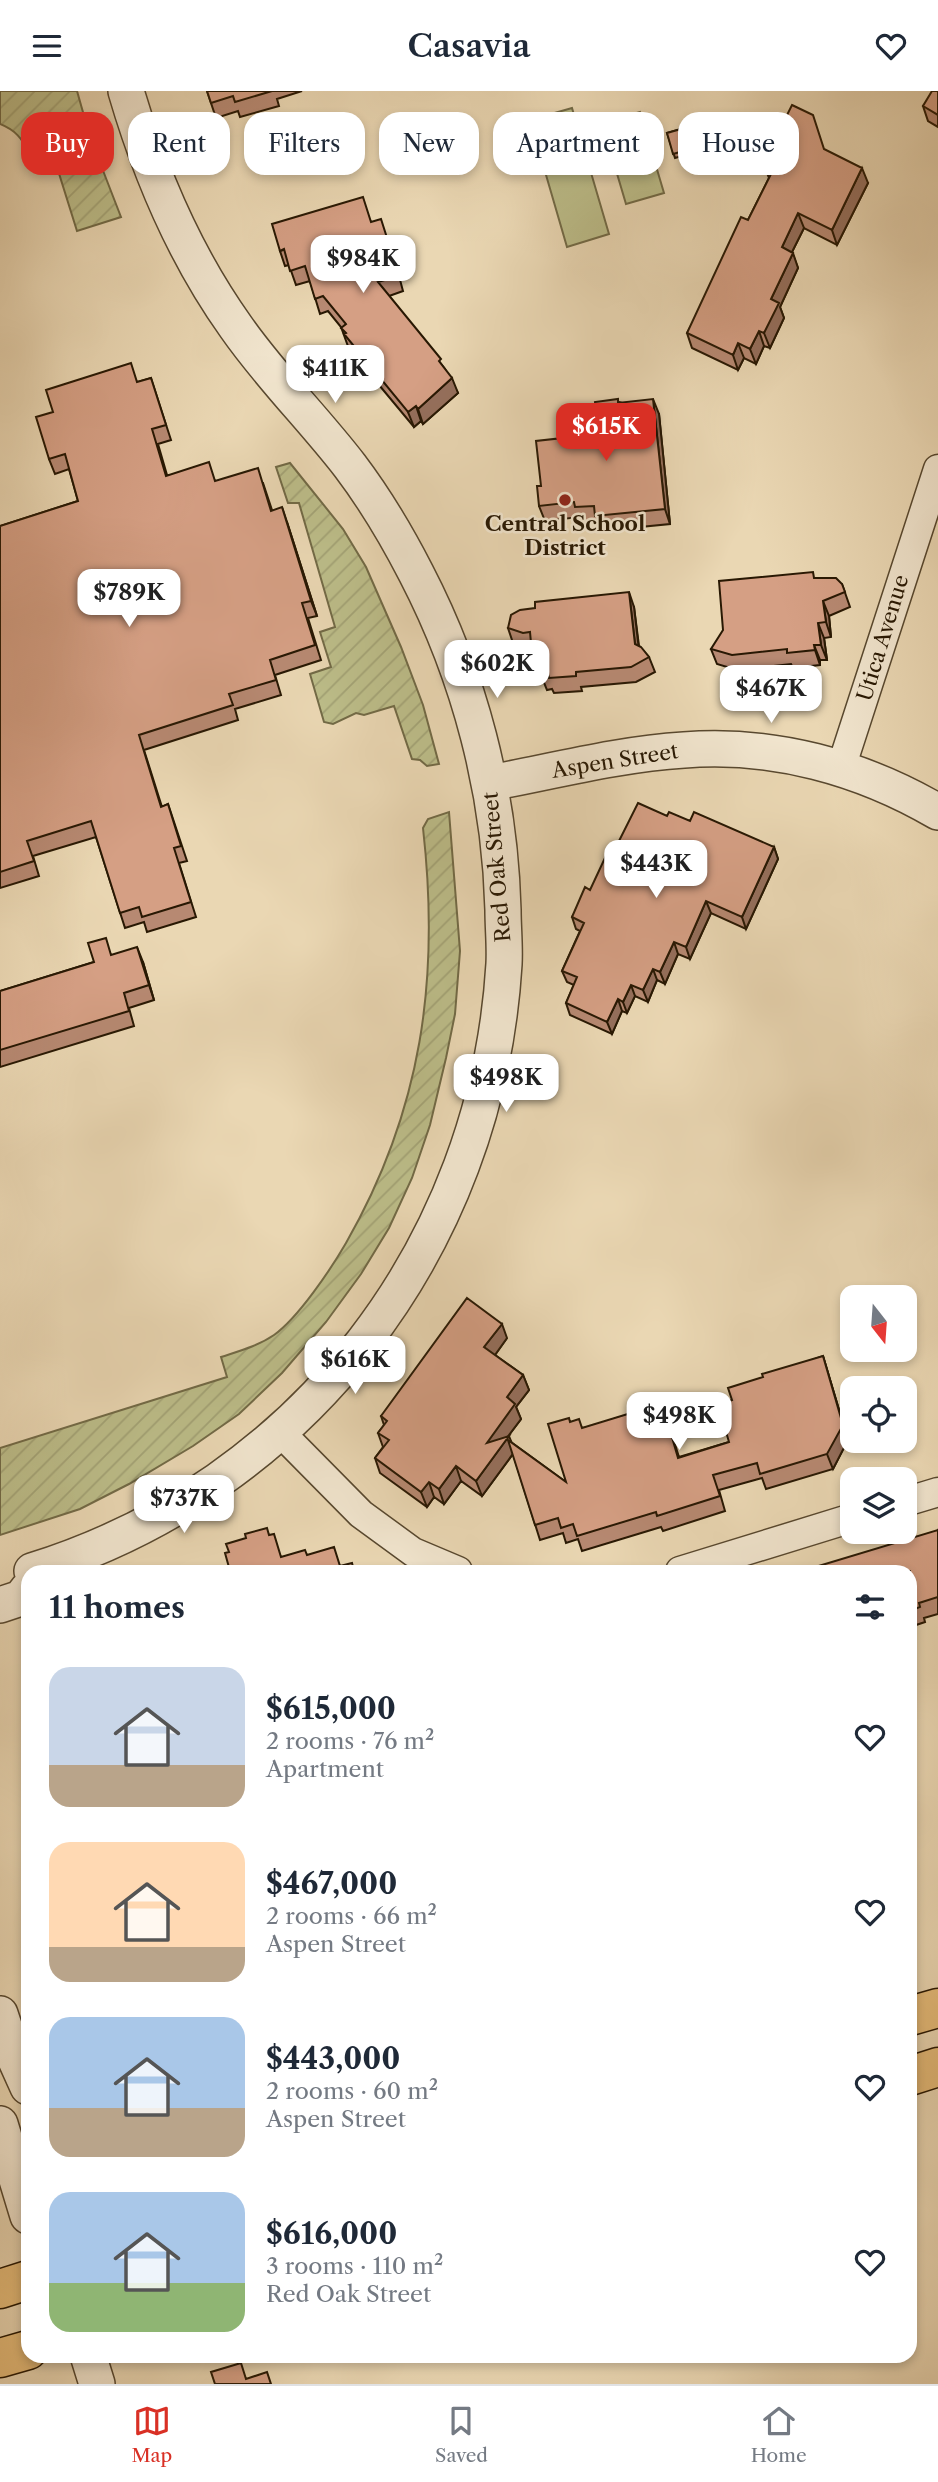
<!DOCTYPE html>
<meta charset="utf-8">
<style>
:root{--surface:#fff;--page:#f6f6f7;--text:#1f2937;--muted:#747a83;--line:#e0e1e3;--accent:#d93025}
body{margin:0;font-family:"Libre Caslon Text",serif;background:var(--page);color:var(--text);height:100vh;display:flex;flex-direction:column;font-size:26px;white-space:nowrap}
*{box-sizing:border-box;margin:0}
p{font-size:23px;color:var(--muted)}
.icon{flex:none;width:38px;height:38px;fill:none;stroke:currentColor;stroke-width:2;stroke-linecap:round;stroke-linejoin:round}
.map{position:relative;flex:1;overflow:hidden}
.sheet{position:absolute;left:21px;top:1474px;width:896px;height:798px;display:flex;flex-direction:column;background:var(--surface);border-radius:21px;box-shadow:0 4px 10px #0003}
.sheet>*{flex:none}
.top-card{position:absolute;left:21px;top:21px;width:896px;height:63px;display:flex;gap:14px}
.needle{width:46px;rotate:163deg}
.controls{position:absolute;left:840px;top:1194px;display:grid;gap:14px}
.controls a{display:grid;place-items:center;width:77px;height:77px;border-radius:14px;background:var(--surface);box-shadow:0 4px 10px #0003;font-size:35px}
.price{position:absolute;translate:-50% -60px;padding:0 16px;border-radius:14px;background:#fff;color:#222;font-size:23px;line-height:46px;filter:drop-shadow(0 2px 4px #0008)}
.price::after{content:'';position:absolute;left:50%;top:42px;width:21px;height:16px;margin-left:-10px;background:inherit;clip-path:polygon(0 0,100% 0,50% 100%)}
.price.current{background:var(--accent);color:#fff}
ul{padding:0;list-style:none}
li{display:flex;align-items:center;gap:21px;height:175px;padding:0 28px}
li span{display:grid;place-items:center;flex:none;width:196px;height:140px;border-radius:21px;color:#555}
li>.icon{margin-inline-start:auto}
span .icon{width:84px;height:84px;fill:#fffc;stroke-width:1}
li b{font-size:30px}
h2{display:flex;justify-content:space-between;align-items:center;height:84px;padding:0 28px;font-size:30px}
.tag{padding:0 24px;border-radius:21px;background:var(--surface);box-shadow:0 4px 10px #0003;font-size:24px;line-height:63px}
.tag.current{background:var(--accent);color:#fff}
header{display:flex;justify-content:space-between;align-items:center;height:91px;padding:0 28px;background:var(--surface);font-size:32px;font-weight:600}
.tab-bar{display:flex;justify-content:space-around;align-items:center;height:98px;border-top:2px solid var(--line);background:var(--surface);font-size:19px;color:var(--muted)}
.tab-bar a{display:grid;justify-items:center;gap:4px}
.tab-bar .current{color:var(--accent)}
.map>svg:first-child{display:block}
</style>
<header><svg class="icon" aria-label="menu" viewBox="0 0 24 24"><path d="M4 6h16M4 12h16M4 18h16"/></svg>Casavia<svg class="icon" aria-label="heart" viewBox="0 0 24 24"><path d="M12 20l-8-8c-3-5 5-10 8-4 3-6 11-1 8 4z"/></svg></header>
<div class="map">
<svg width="938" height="2293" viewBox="0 0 938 2293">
<defs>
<pattern id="garden-furrows" width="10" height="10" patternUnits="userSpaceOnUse" patternTransform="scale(1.75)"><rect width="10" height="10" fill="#bcbd89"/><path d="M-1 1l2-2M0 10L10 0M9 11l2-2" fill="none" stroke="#a2a275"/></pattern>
</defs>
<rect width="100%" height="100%" fill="#ead7b3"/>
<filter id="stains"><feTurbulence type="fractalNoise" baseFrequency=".00286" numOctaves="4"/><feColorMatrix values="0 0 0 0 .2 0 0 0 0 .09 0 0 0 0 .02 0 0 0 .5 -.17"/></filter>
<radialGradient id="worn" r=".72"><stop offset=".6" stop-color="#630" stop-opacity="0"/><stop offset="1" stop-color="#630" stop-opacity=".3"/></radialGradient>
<path fill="#bcbd89" stroke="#726a46" stroke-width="2" d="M 572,17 L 609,143 L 567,156 L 530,29 Z
M 640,21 L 664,102 L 626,113 L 602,32 Z"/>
<path fill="url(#garden-furrows)" stroke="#726a46" stroke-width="2" d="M 0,0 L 77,0 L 90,46 L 121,126 L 77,140 L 51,57 L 29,62 C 22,47 15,39 0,33 Z
M 290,372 L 343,438 L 366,476 L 401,556 L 423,614 L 439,673 L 427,675 L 420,669 L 412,668 L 394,615 L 364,624 L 356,622 L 333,633 L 324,631 L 310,583 L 331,576 L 320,541 L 335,536 L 299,412 L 288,412 L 276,376 Z
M 449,721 L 460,860 L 455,923 L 446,967 L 430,1034 L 412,1087 L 389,1137 L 361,1183 L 326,1231 L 282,1282 L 239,1323 L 193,1355 L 129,1393 L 80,1418 L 0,1444 L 0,1357 L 227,1286 L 221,1266 C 239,1260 258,1255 274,1244 C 298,1227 331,1178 346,1152 C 422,1019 440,888 423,737 L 428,728 Z"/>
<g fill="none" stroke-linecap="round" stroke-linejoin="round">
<g stroke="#58482f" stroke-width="31">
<path id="minor" d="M 841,677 L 938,378
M 281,1342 L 361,1423 L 413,1461 L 458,1480
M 905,1411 L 938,1401
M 680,1480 L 852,1427"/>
</g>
<g stroke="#58482f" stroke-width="38">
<path id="tertiary" d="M 490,692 C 554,680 619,663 684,659 C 773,652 861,676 938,721
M 32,1480 C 303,1396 487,1156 504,873 C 505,855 503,837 503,819 C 500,702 470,586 416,482 C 397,445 375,408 350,375 C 313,327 270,285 236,236 C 186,166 150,82 126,0
M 0,1514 L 21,1507 L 28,1498
M 0,1923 L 14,1965 L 28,1996
M 0,2033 L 28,2125
M 88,2264 L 97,2293"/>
</g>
<g stroke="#281803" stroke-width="41">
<path id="primary" d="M 910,1925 L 938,1917
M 910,1985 L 938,1976
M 0,2198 L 28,2189
M 0,2267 L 28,2259"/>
</g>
<use href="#minor" stroke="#f1e5ce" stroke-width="28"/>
<use href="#tertiary" stroke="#f1e5ce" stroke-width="35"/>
<use href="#primary" stroke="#e5bc7a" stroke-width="38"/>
</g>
<path fill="#b78972" stroke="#281803" stroke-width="2" d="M 207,0 L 302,0 L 277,8 L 279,15 L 240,26 L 238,20 L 216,27 Z
M 938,0 L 938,36 L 928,30 L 923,15 Z
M 688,36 L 696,61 L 675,67 L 667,42 Z
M 825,59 L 868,92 L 837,154 L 804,137 L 792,161 L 798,177 L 780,216 L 784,227 L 770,257 L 764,255 L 756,273 L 744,267 L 738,279 L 692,257 L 687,242 L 748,129 L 769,87 L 763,72 Z
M 371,131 L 389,150 L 391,149 L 403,184 L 399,185 L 403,200 L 389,205 L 445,278 L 458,302 L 423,333 L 421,330 L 414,336 L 349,258 L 341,236 L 328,220 L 320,223 L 310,190 L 296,194 L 289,174 L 285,175 L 280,160 Z
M 151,287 L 171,349 L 158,353 L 167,384 L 216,390 L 263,392 L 272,419 L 287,431 L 317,525 L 308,527 L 321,569 L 275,584 L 281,604 L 235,618 L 238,629 L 144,659 L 162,716 L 168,713 L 187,770 L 179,772 L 196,826 L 147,841 L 144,831 L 125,837 L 96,746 L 33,765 L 39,785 L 0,797 L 0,435 L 78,410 L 69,378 L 55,383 L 49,368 L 138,291 Z
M 619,311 L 659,323 L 670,433 L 600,440 L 597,430 L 580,431 L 579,426 L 545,430 L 539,415 L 541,395 L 599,343 Z
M 815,487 L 842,493 L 850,516 L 829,525 L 831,546 L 824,547 L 827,569 L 820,569 L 820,574 L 793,577 L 791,573 L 737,579 L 717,573 L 711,558 Z
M 634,516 L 639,555 L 649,566 L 655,581 L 636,591 L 581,596 L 582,600 L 554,602 L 552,598 L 547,599 L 541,584 L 541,577 L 538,578 L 532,563 L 532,556 L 529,557 L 513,552 L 508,537 Z
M 667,725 L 690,730 L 774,756 L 778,768 L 746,838 L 711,822 L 690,868 L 678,863 L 665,893 L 657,889 L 648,911 L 635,905 L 627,922 L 622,920 L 612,943 L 570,924 L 566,912 L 574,894 L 567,891 L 562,880 L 580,840 L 576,838 L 572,826 L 590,799 Z
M 112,864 L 143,871 L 154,909 L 129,917 L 134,935 L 0,976 L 0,900 L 94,871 Z
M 507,1247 L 495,1264 L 523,1284 L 529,1299 L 516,1316 L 521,1328 L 508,1345 L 511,1351 L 566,1391 L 571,1331 L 582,1337 L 634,1332 L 665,1322 L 679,1366 L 729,1351 L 732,1309 L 763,1286 L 823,1265 L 848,1349 L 833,1378 L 766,1398 L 762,1387 L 719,1399 L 725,1420 L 663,1440 L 661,1436 L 582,1460 L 578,1448 L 566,1452 L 563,1442 L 540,1449 L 513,1363 L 482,1405 L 461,1390 L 444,1413 L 434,1406 L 427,1416 L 380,1382 L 375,1367 L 383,1356 L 378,1342 L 384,1334 L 381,1325 Z
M 938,1439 L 938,1523 L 924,1527 L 925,1531 L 910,1536 L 910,1480 Z"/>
<path fill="#956f5c" stroke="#281803" stroke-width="2" d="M 862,77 L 868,92 L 837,154 L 832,139 Z
M 798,122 L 804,137 L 787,171 L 782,156 Z
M 793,162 L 798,177 L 780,216 L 784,227 L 770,257 L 764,242 L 771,208 Z
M 759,240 L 764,255 L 756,273 L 750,258 Z
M 738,252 L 744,267 L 738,279 L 733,264 Z
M 452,287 L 458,302 L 423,333 L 418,318 Z
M 653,308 L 659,323 L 670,433 L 665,418 Z
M 416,315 L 421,330 L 414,336 L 408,321 Z
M 282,416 L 287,431 L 317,525 L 311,510 Z
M 629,501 L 634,516 L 640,568 L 635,553 Z
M 823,510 L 829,525 L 831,546 L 826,531 Z
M 818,532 L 824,547 L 827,569 L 821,554 Z
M 814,554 L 820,569 L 820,574 L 815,559 Z
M 774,756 L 778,768 L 746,838 L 742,826 Z
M 706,810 L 711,822 L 690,868 L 686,856 Z
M 674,851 L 678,863 L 665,893 L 660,881 Z
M 137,856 L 143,871 L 154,909 L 149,894 Z
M 653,878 L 657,889 L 648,911 L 643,899 Z
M 631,894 L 635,905 L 627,922 L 623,911 Z
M 618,908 L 622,920 L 612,943 L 607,931 Z
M 502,1233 L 507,1247 L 490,1271 L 484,1256 Z
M 823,1265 L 848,1349 L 833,1378 L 827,1363 Z
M 523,1284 L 529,1299 L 516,1316 L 521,1328 L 492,1367 L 487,1352 L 507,1306 Z
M 509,1345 L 515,1360 L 482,1405 L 476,1390 Z
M 456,1375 L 461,1390 L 444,1413 L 439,1398 Z
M 429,1391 L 434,1406 L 427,1416 L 421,1401 Z"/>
<path fill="#d59f84" stroke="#281803" stroke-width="2" d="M 207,0 L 272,0 L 235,11 L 233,5 L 211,12 Z
M 932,0 L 938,0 L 938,24 L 923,15 Z
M 792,14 L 813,24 L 824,58 L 862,77 L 832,139 L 798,122 L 782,156 L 793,162 L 771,208 L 779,212 L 764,242 L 759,240 L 750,258 L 738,252 L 733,264 L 687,242 L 741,126 L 748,129 L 774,77 L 763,72 Z
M 688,36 L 694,57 L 673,63 L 667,42 Z
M 363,106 L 371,131 L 381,128 L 388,150 L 391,149 L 397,169 L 393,170 L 398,185 L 378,191 L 441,268 L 439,270 L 452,287 L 418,318 L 416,315 L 408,321 L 344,243 L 346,242 L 341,237 L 346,233 L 323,205 L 315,208 L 305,175 L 290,180 L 284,158 L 280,160 L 272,133 Z
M 131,272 L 137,291 L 151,287 L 166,334 L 152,338 L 166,385 L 209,371 L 215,390 L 258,377 L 271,420 L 282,416 L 311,510 L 302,512 L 315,554 L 270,569 L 276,589 L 229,603 L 233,614 L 139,644 L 161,716 L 168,713 L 181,755 L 174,757 L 191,811 L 142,826 L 139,816 L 120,822 L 91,730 L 27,750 L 34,770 L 0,781 L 0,435 L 78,410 L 65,363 L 49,368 L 36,326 L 53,321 L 46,299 Z
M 618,308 L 618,312 L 653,308 L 665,418 L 595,425 L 594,415 L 575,416 L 574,411 L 539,415 L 537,395 L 541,395 L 536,350 L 599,343 L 595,311 Z
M 813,481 L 814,487 L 836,487 L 842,493 L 845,501 L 823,510 L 826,531 L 818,532 L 821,554 L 814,554 L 815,559 L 787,562 L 787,558 L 732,564 L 711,558 L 723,539 L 719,490 Z
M 629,501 L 635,553 L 641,556 L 649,566 L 631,576 L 576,581 L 576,585 L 549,587 L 548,583 L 541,584 L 540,562 L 532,563 L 530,541 L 523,542 L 508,537 L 511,524 L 520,519 L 535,517 L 535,511 Z
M 638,712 L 667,725 L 669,721 L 690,730 L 694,721 L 774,756 L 742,826 L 706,810 L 686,856 L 674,851 L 660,881 L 653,878 L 643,899 L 631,894 L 623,911 L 618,908 L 607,931 L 566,912 L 577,886 L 562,880 L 584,832 L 572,826 L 585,796 L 590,799 L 611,754 L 616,756 Z
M 106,847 L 111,864 L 137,856 L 149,894 L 124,902 L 129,920 L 0,959 L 0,900 L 94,871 L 88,852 Z
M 467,1207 L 502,1233 L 484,1256 L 523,1284 L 507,1306 L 515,1313 L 487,1352 L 509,1345 L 476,1390 L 456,1375 L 439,1398 L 429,1391 L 421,1401 L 375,1367 L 389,1349 L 378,1342 L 387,1330 L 381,1325 Z
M 823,1265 L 843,1334 L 827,1363 L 760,1383 L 757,1372 L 713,1384 L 720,1405 L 657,1425 L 656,1421 L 577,1445 L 573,1433 L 561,1437 L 558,1427 L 535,1434 L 508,1349 L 566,1391 L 548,1333 L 569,1327 L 570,1331 L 579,1328 L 582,1337 L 631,1322 L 634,1332 L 665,1322 L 678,1367 L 729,1351 L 718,1313 L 732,1309 L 728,1297 L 763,1286 L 762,1283 Z
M 267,1437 L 269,1444 L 274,1443 L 281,1466 L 305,1459 L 307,1464 L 334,1456 L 340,1475 L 352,1472 L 354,1480 L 230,1480 L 225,1462 L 229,1461 L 226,1453 L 246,1447 L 245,1443 Z
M 938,1439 L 938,1506 L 919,1512 L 920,1516 L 910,1520 L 910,1480 L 802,1480 Z
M 241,2272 L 246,2288 L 267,2281 L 271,2293 L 215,2293 L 211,2281 Z"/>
<circle fill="#8f2418" stroke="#f1e5ce" stroke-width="2.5" cx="565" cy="409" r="7"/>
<g text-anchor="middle" stroke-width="5" stroke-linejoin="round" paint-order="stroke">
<g font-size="21" font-weight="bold" fill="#281803" stroke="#f1e5ce">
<text x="565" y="440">Central School<tspan x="565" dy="24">District</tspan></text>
</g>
<g font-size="21" fill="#281803" stroke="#f1e5ce">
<text transform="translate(883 547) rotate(-73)" y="7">Utica Avenue</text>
<text transform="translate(615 670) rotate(-9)" y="7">Aspen Street</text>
<text transform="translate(497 776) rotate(-95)" y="7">Red Oak Street</text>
</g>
</g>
<rect width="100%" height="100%" filter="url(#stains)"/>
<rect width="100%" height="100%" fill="url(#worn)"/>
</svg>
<div class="controls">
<a><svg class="needle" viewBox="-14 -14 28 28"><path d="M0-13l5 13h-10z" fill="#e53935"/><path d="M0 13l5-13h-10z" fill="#747a83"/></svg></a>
<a><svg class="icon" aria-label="locate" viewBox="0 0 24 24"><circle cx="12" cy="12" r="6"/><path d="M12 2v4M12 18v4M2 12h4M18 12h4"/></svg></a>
<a><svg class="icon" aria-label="layers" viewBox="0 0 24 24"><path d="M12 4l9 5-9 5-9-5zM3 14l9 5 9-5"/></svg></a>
</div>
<b class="price" style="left:363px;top:204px">$984K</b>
<b class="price" style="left:335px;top:314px">$411K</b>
<b class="price current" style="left:606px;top:372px">$615K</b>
<b class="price" style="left:129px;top:538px">$789K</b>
<b class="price" style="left:497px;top:609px">$602K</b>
<b class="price" style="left:771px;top:634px">$467K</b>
<b class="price" style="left:656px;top:809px">$443K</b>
<b class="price" style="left:506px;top:1023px">$498K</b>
<b class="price" style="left:355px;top:1305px">$616K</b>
<b class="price" style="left:679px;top:1361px">$498K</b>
<b class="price" style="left:184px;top:1444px">$737K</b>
<div class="top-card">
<a class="tag current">Buy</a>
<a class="tag">Rent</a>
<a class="tag">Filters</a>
<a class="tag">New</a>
<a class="tag">Apartment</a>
<a class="tag">House</a>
</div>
<section class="sheet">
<h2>11 homes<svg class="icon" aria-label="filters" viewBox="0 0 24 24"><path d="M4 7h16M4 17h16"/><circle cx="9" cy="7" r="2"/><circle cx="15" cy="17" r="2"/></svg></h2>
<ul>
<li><span style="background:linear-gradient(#c9d6e8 70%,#b9a48a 0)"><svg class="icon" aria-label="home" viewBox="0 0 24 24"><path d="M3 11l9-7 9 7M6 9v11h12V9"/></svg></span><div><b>$615,000</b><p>2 rooms · 76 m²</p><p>Apartment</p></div><svg class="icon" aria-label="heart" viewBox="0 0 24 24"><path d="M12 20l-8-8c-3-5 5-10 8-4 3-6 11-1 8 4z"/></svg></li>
<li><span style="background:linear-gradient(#ffd9b3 75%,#b9a48a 0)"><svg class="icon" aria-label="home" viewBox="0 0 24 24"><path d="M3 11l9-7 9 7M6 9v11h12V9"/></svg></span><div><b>$467,000</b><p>2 rooms · 66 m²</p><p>Aspen Street</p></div><svg class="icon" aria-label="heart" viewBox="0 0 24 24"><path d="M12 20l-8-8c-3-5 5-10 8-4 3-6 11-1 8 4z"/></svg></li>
<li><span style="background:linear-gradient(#a9c7e8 65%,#b9a48a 0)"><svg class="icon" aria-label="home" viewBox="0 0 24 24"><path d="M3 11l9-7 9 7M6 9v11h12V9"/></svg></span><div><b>$443,000</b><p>2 rooms · 60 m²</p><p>Aspen Street</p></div><svg class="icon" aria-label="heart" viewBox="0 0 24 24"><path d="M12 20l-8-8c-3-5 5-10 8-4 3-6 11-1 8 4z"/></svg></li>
<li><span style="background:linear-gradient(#a9c7e8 65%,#8fb573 0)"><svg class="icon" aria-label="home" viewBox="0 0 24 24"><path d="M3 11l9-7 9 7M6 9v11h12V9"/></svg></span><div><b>$616,000</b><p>3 rooms · 110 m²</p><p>Red Oak Street</p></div><svg class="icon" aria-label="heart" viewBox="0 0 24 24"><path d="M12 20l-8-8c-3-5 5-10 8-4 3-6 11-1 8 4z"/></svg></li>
</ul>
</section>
</div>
<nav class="tab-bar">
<a class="current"><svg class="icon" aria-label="map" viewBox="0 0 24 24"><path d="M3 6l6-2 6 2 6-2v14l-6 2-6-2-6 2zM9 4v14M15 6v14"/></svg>Map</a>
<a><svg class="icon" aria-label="saved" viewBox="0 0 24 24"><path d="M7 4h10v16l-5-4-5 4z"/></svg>Saved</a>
<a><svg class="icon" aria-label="home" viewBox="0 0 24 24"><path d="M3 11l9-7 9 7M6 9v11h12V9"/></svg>Home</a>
</nav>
